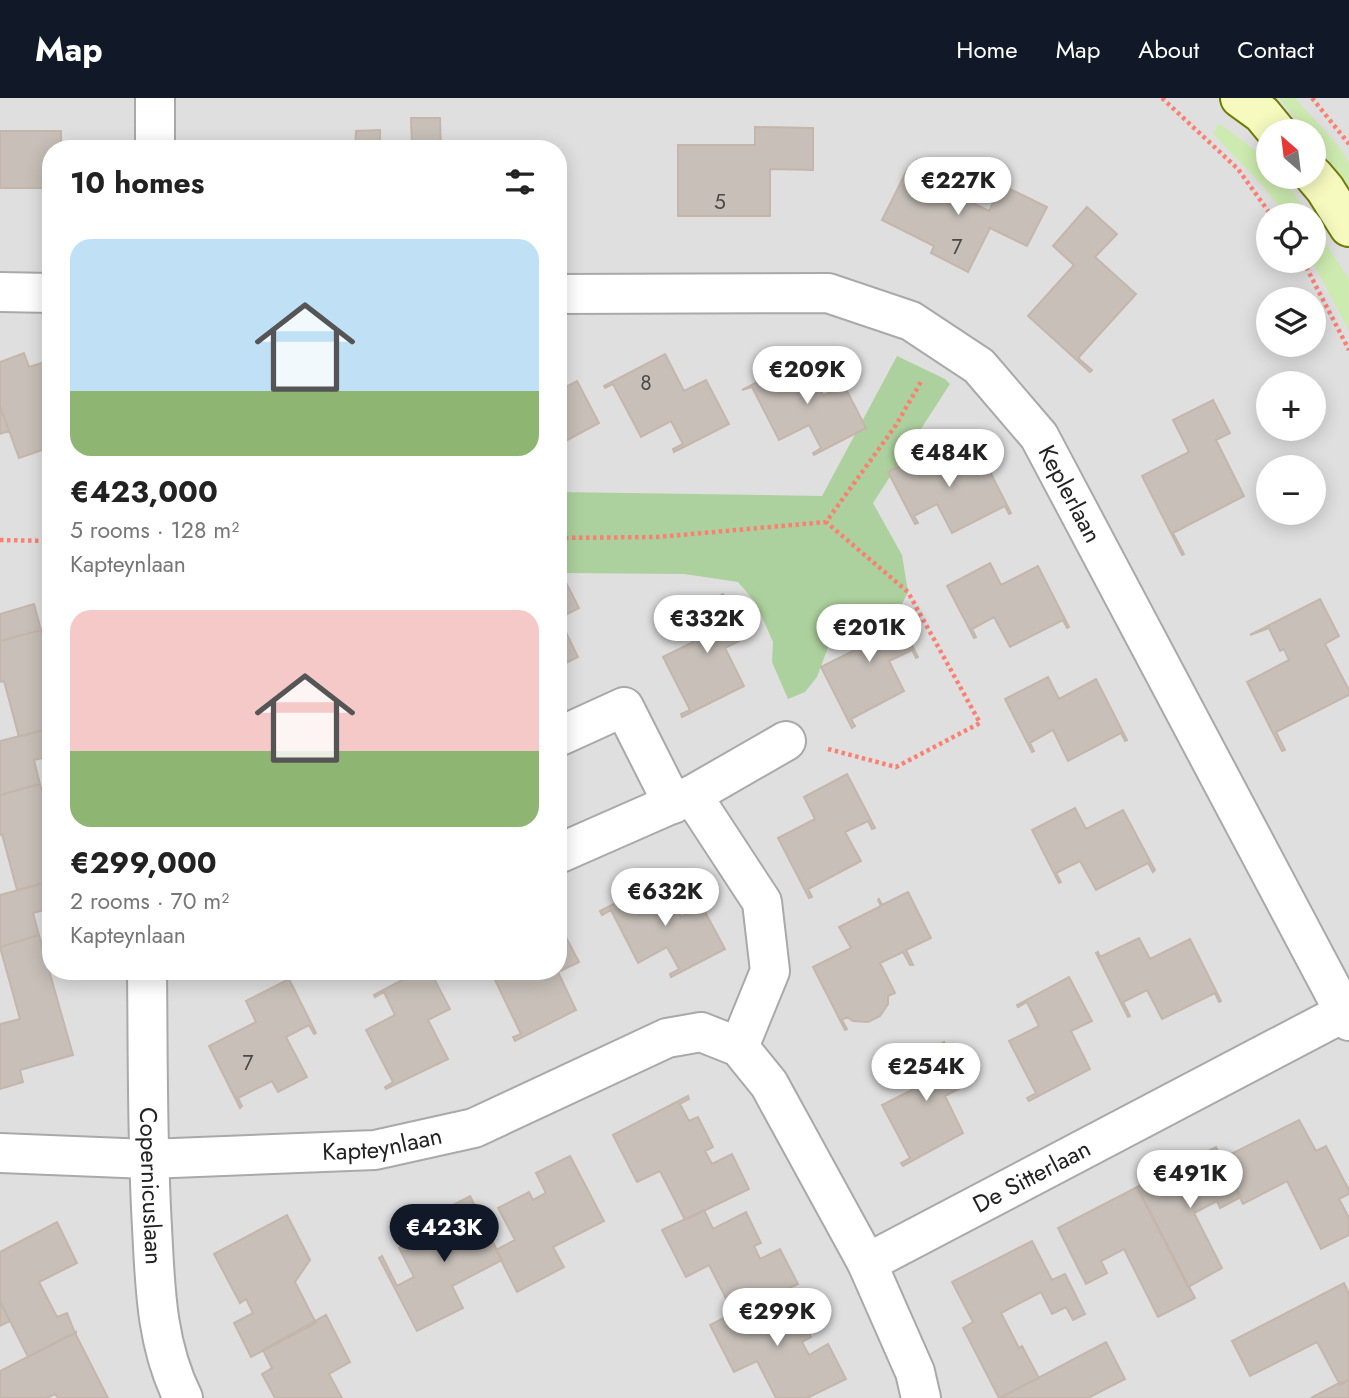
<!DOCTYPE html>
<meta charset="utf-8">
<style>
:root{--surface:#fff;--page:#f2f2f2;--text:#222;--muted:#767676;--accent:#111827}
body{margin:0;font-family:Jost,sans-serif;background:var(--page);color:var(--text);height:100vh;display:flex;flex-direction:column;font-size:26px;white-space:nowrap}
*{box-sizing:border-box;margin:0}
p{font-size:23px;color:var(--muted)}
.icon{flex:none;width:38px;height:38px;fill:none;stroke:currentColor;stroke-width:2;stroke-linecap:round;stroke-linejoin:round}
.map{position:relative;flex:1;overflow:hidden}
.panel{position:absolute;left:42px;top:42px;width:525px;height:840px;display:flex;flex-direction:column;background:var(--surface);border-radius:28px;box-shadow:0 4px 18px #0003}
.panel>*{flex:none}
.needle{width:46px;rotate:332deg}
.fabs{position:absolute;left:1256px;top:21px;display:grid;gap:14px}
.fabs a{display:grid;place-items:center;width:70px;height:70px;border-radius:50%;background:var(--surface);box-shadow:0 4px 18px #0003;font-size:35px}
.price{position:absolute;translate:-50% -60px;padding:0 16px;border-radius:24px;background:#fff;color:#222;font-size:23px;line-height:46px;filter:drop-shadow(0 2px 4px #0008)}
.price::after{content:'';position:absolute;left:50%;top:42px;width:21px;height:16px;margin-left:-10px;background:inherit;clip-path:polygon(0 0,100% 0,50% 100%)}
.price.on{background:var(--accent);color:#fff}
ul{padding:0;list-style:none}
li{display:grid;align-content:center;gap:14px;height:371px;padding:0 28px}
li span{display:grid;place-items:center;height:217px;border-radius:21px;color:#555}
li>.icon{margin-inline-start:auto}
span .icon{width:126px;height:126px;fill:#fffc;stroke-width:1}
li b{font-size:30px}
h2{display:flex;justify-content:space-between;align-items:center;height:84px;padding:0 28px;font-size:30px}
header{display:flex;align-items:center;gap:42px;box-sizing:border-box;height:98px;padding:0 35px;background:var(--accent);color:#fff}
header strong{font-size:33px}
nav{display:flex;gap:38px;margin-inline-start:auto;font-size:24px}
.map>svg:first-child{display:block}
</style>
<header>
<strong>Map</strong>
<nav><a>Home</a><a>Map</a><a>About</a><a>Contact</a></nav>
</header>
<div class="map">
<svg width="1349" height="1300" viewBox="0 0 1349 1300">
<rect width="100%" height="100%" fill="#f2efe9"/>
<path fill="#e0dfdf" fill-rule="evenodd" d="M 0,0 L 1349,0 L 1349,1300 L 0,1300 ZM 1269,33 L 1314,33 L 1314,79 L 1269,79 ZM 51,51 L 558,51 L 558,873 L 51,873 ZM 1269,117 L 1314,117 L 1314,163 L 1269,163 ZM 1269,201 L 1314,201 L 1314,247 L 1269,247 ZM 1269,285 L 1314,285 L 1314,331 L 1269,331 ZM 1269,369 L 1314,369 L 1314,415 L 1269,415 Z"/>
<path fill="#cdebb0" d="M 1279,0 L 1295,0 L 1342,52 L 1349,65 L 1349,94 L 1333,68 L 1314,44 L 1314,33 L 1306,33 Z
M 1219,25 L 1255,52 L 1269,67 L 1269,79 L 1280,79 L 1294,95 L 1308,117 L 1286,117 L 1262,87 L 1213,36 Z
M 1314,127 L 1349,181 L 1349,233 L 1312,163 L 1314,163 Z"/>
<path fill="#add19e" d="M 897,258 L 945,281 L 950,286 L 873,405 L 902,457 L 908,494 L 897,516 L 850,527 L 831,541 L 817,579 L 805,594 L 788,601 L 772,564 L 773,544 L 756,505 L 738,484 L 684,476 L 558,475 L 558,394 L 822,398 Z"/>
<path fill="#c7bfb8" stroke="#c4b6ab" stroke-width="2" d="M 411,20 L 440,20 L 441,51 L 412,51 Z
M 755,29 L 813,30 L 813,72 L 770,71 L 770,118 L 678,118 L 678,47 L 755,47 Z
M 380,32 L 380,51 L 355,51 L 356,33 Z
M 0,33 L 61,33 L 61,51 L 51,51 L 51,90 L 0,90 Z
M 917,62 L 941,73 L 934,86 L 989,113 L 1002,87 L 1047,109 L 1027,148 L 990,130 L 968,174 L 931,155 L 934,148 L 882,122 L 907,72 L 911,74 Z
M 1087,109 L 1117,136 L 1095,159 L 1136,196 L 1078,260 L 1092,272 L 1090,274 L 1028,218 L 1074,167 L 1053,148 Z
M 24,255 L 29,269 L 51,262 L 51,349 L 19,360 L 0,308 L 0,264 Z
M 665,256 L 684,293 L 706,282 L 729,326 L 674,354 L 673,351 L 683,346 L 671,323 L 641,339 L 613,286 L 605,290 L 604,288 Z
M 804,260 L 823,298 L 844,287 L 866,330 L 814,357 L 813,355 L 821,350 L 809,327 L 779,342 L 752,289 L 742,292 Z
M 577,283 L 599,325 L 558,347 L 558,293 Z
M 1213,302 L 1230,335 L 1216,342 L 1244,398 L 1173,435 L 1184,456 L 1182,457 L 1142,378 L 1189,354 L 1173,322 Z
M 0,308 L 9,333 L 0,336 Z
M 931,352 L 942,374 L 980,354 L 1011,415 L 1009,416 L 1005,408 L 952,435 L 937,406 L 914,418 L 918,425 L 915,426 L 888,374 Z
M 990,465 L 1001,487 L 1038,468 L 1069,529 L 1067,530 L 1063,522 L 1010,549 L 994,519 L 972,531 L 976,539 L 974,540 L 947,488 Z
M 558,469 L 579,510 L 559,520 L 578,559 L 558,569 Z
M 723,496 L 745,540 L 725,550 L 744,588 L 682,619 L 681,616 L 690,612 L 663,559 L 693,544 L 680,521 L 672,525 L 671,523 Z
M 1320,501 L 1339,538 L 1325,546 L 1349,592 L 1349,597 L 1276,634 L 1285,652 L 1282,653 L 1247,584 L 1289,562 L 1284,551 L 1280,553 L 1269,530 L 1250,537 Z
M 34,506 L 41,532 L 0,543 L 0,516 Z
M 891,506 L 918,559 L 916,560 L 912,552 L 889,563 L 904,593 L 851,621 L 855,628 L 852,630 L 821,569 L 859,550 L 848,528 Z
M 41,532 L 51,565 L 51,630 L 19,639 L 4,583 L 0,584 L 0,543 Z
M 1048,579 L 1059,601 L 1096,581 L 1127,642 L 1125,643 L 1121,635 L 1068,663 L 1053,632 L 1030,645 L 1034,653 L 1032,654 L 1005,601 Z
M 51,630 L 51,658 L 34,662 L 40,686 L 0,697 L 0,643 Z
M 847,676 L 875,730 L 872,731 L 868,723 L 845,734 L 861,763 L 808,791 L 812,799 L 809,800 L 778,740 L 815,721 L 804,699 Z
M 40,686 L 51,724 L 51,783 L 17,792 L 2,736 L 0,737 L 0,697 Z
M 1075,710 L 1086,731 L 1123,712 L 1155,772 L 1153,774 L 1148,765 L 1096,792 L 1080,763 L 1056,775 L 1061,784 L 1059,785 L 1032,732 Z
M 662,782 L 681,819 L 702,808 L 725,851 L 671,879 L 670,876 L 679,871 L 667,849 L 638,865 L 611,812 L 602,817 L 600,813 Z
M 51,783 L 51,810 L 33,815 L 39,837 L 0,849 L 0,797 Z
M 908,794 L 931,840 L 906,852 L 913,867 L 910,867 L 903,854 L 880,865 L 895,895 L 888,898 L 888,906 L 880,918 L 868,924 L 853,923 L 847,919 L 842,922 L 847,931 L 845,932 L 813,869 L 851,850 L 839,829 L 881,808 L 878,802 L 879,801 L 882,807 Z
M 558,824 L 579,864 L 558,874 L 576,912 L 515,943 L 513,939 L 521,936 L 495,882 L 512,873 L 558,873 Z
M 39,837 L 73,957 L 20,972 L 23,984 L 0,991 L 0,926 L 20,921 L 0,849 Z
M 1139,840 L 1150,861 L 1190,841 L 1221,903 L 1219,904 L 1215,895 L 1162,921 L 1147,892 L 1123,904 L 1130,918 L 1128,919 L 1096,855 L 1098,854 L 1100,859 Z
M 419,873 L 430,873 L 450,911 L 428,922 L 448,961 L 386,991 L 385,989 L 393,984 L 366,932 L 395,917 L 384,894 L 375,899 L 374,897 Z
M 1069,879 L 1092,923 L 1071,933 L 1090,971 L 1029,1003 L 1027,1000 L 1036,995 L 1009,943 L 1039,928 L 1027,904 L 1018,909 L 1017,907 Z
M 289,881 L 316,935 L 314,936 L 309,927 L 286,939 L 307,979 L 278,994 L 272,983 L 238,1000 L 242,1008 L 240,1010 L 209,948 L 256,924 L 246,903 Z
M 944,944 L 966,987 L 945,998 L 963,1035 L 903,1068 L 901,1065 L 910,1060 L 882,1007 L 912,992 L 901,969 L 893,973 L 892,971 Z
M 688,998 L 689,1001 L 680,1006 L 689,1023 L 698,1019 L 713,1049 L 705,1053 L 712,1066 L 732,1056 L 749,1091 L 685,1122 L 660,1073 L 637,1084 L 613,1037 Z
M 1299,1022 L 1316,1053 L 1326,1048 L 1349,1092 L 1349,1096 L 1339,1101 L 1349,1120 L 1349,1137 L 1321,1151 L 1287,1083 L 1243,1106 L 1221,1061 Z
M 1216,1049 L 1241,1099 L 1220,1110 L 1217,1103 L 1194,1115 L 1222,1170 L 1188,1189 L 1137,1089 Z
M 570,1058 L 604,1123 L 553,1149 L 564,1169 L 517,1194 L 496,1152 L 515,1142 L 498,1110 L 529,1094 L 533,1102 L 546,1095 L 536,1075 Z
M 1137,1089 L 1195,1200 L 1158,1219 L 1124,1151 L 1101,1163 L 1107,1175 L 1086,1186 L 1058,1130 Z
M 470,1098 L 502,1162 L 452,1188 L 463,1210 L 417,1233 L 379,1160 L 382,1158 L 397,1188 L 414,1179 L 399,1150 L 429,1134 L 432,1142 L 446,1135 L 436,1116 Z
M 704,1112 L 713,1131 L 746,1114 L 761,1145 L 754,1148 L 760,1161 L 780,1151 L 798,1186 L 734,1216 L 709,1167 L 686,1179 L 662,1132 Z
M 287,1117 L 310,1162 L 295,1184 L 316,1225 L 251,1259 L 234,1225 L 253,1215 L 246,1201 L 240,1205 L 214,1156 Z
M 57,1124 L 77,1165 L 39,1184 L 57,1219 L 67,1215 L 75,1235 L 28,1259 L 0,1203 L 0,1154 Z
M 1032,1143 L 1052,1182 L 1065,1176 L 1085,1216 L 1073,1222 L 1066,1209 L 1052,1216 L 1041,1194 L 1001,1215 L 1019,1250 L 1022,1248 L 1039,1280 L 999,1300 L 963,1230 L 973,1224 L 952,1184 Z
M 1344,1185 L 1349,1196 L 1349,1282 L 1340,1287 L 1317,1244 L 1250,1278 L 1232,1243 Z
M 780,1192 L 790,1211 L 795,1209 L 811,1239 L 802,1244 L 809,1257 L 828,1246 L 846,1281 L 807,1300 L 776,1300 L 757,1263 L 734,1274 L 710,1227 Z
M 0,1203 L 10,1223 L 0,1228 Z
M 326,1217 L 350,1264 L 329,1276 L 342,1300 L 275,1300 L 262,1276 L 272,1270 L 263,1252 Z
M 76,1234 L 76,1237 L 108,1300 L 58,1300 L 55,1296 L 47,1300 L 0,1300 L 0,1273 Z
M 1106,1244 L 1125,1281 L 1088,1300 L 1000,1300 Z
M 1349,1282 L 1349,1300 L 1311,1300 L 1339,1285 Z"/>
<g fill="none" stroke-linecap="round" stroke-linejoin="round">
<g stroke="#a9a9a9" stroke-width="42">
<g id="street">
<path d="M 155,0 L 155,51"/>
<path d="M 0,194 L 51,195"/>
<path id="s1" d="M 558,196 L 828,195 L 911,223 L 979,268 L 1039,338 L 1349,923"/>
<path d="M 558,639 L 624,609 L 673,706"/>
<path d="M 692,697 L 786,643"/>
<path d="M 558,751 L 560,755 L 692,697 L 762,804 L 770,873 L 739,949"/>
<path id="s2" d="M 147,873 C 148,958 147,1044 152,1129 C 155,1188 156,1246 183,1300"/>
<path id="s3" d="M 0,1055 L 148,1061 L 375,1052 L 474,1030 L 667,940 L 701,934 L 739,949 L 769,986 L 867,1165 L 915,1274 L 921,1300"/>
<path id="s4" d="M 867,1165 L 1345,914"/>
</g>
</g>
<g stroke="#707d05" stroke-width="42">
<path id="secondary" d="M 1240,0 L 1262,16 L 1276,33
M 1314,78 L 1325,91 L 1349,129"/>
</g>
<path stroke="#fa8072" stroke-width="4.5" stroke-dasharray="3.5 3.5" stroke-linecap="butt" d="M 1162,0 L 1238,71 L 1271,117
M 1312,0 L 1349,46
M 1303,163 L 1349,252
M 558,440 L 658,439 L 826,424
M 0,442 L 51,443
M 828,651 L 896,669 L 980,625 L 908,494 L 826,424 L 896,327 L 922,282"/>
<use href="#street" stroke="#fff" stroke-width="38"/>
<use href="#secondary" stroke="#f7fabf" stroke-width="38"/>
</g>
<g text-anchor="middle" stroke-width="5" stroke-linejoin="round" paint-order="stroke">
<g font-size="21" fill="#4b4948">
<text x="720" y="111">5</text>
<text x="957" y="156">7</text>
<text x="646" y="292">8</text>
<text x="248" y="972">7</text>
</g>
<g font-size="24" fill="#222" stroke="#fff">
<text dy="8" stroke="none"><textPath href="#s1" startOffset="597">Keplerlaan</textPath></text>
<text dy="8" stroke="none"><textPath href="#s3" startOffset="383">Kapteynlaan</textPath></text>
<text dy="8" stroke="none"><textPath href="#s4" startOffset="186">De Sitterlaan</textPath></text>
<text dy="8" stroke="none"><textPath href="#s2" startOffset="215">Copernicuslaan</textPath></text>
</g>
</g>
</svg>
<div class="fabs">
<a><svg class="needle" viewBox="-14 -14 28 28"><path d="M0-13l5 13h-10z" fill="#e53935"/><path d="M0 13l5-13h-10z" fill="#767676"/></svg></a>
<a><svg class="icon" aria-label="locate" viewBox="0 0 24 24"><circle cx="12" cy="12" r="6"/><path d="M12 2v4M12 18v4M2 12h4M18 12h4"/></svg></a>
<a><svg class="icon" aria-label="layers" viewBox="0 0 24 24"><path d="M12 4l9 5-9 5-9-5zM3 14l9 5 9-5"/></svg></a>
<a>+</a>
<a>−</a>
</div>
<b class="price" style="left:958px;top:119px">€227K</b>
<b class="price" style="left:807px;top:308px">€209K</b>
<b class="price" style="left:949px;top:391px">€484K</b>
<b class="price" style="left:707px;top:557px">€332K</b>
<b class="price" style="left:869px;top:566px">€201K</b>
<b class="price" style="left:665px;top:830px">€632K</b>
<b class="price" style="left:926px;top:1005px">€254K</b>
<b class="price" style="left:1190px;top:1112px">€491K</b>
<b class="price on" style="left:444px;top:1166px">€423K</b>
<b class="price" style="left:777px;top:1250px">€299K</b>
<section class="panel">
<h2>10 homes<svg class="icon" aria-label="filters" viewBox="0 0 24 24"><path d="M4 7h16M4 17h16"/><circle cx="9" cy="7" r="2"/><circle cx="15" cy="17" r="2"/></svg></h2>
<ul>
<li><span style="background:linear-gradient(#bfe0f5 70%,#8fb573 0)"><svg class="icon" aria-label="home" viewBox="0 0 24 24"><path d="M3 11l9-7 9 7M6 9v11h12V9"/></svg></span><div><b>€423,000</b><p>5 rooms · 128 m²</p><p>Kapteynlaan</p></div></li>
<li><span style="background:linear-gradient(#f6c9c9 65%,#8fb573 0)"><svg class="icon" aria-label="home" viewBox="0 0 24 24"><path d="M3 11l9-7 9 7M6 9v11h12V9"/></svg></span><div><b>€299,000</b><p>2 rooms · 70 m²</p><p>Kapteynlaan</p></div></li>
</ul>
</section>
</div>
